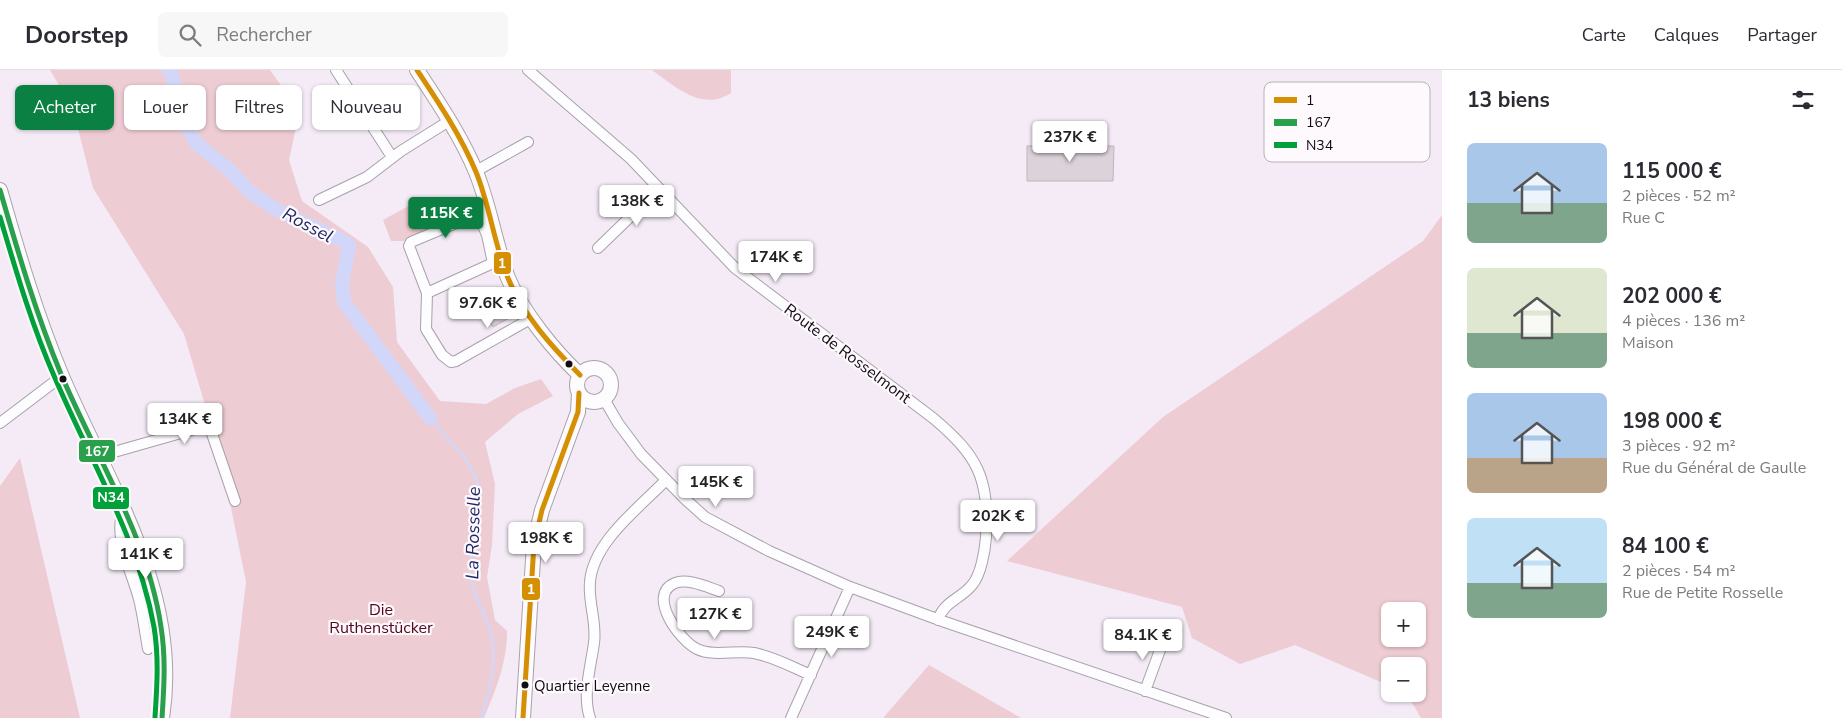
<!DOCTYPE html>
<html lang="fr">
<meta charset="utf-8">
<style>
:root{--surface:#fff;--page:#f7f7f7;--text:#2b2b33;--muted:#7c7c81;--line:#e1e1e2;--accent:#0b8043}
body{margin:0;font-family:"Nunito Sans",sans-serif;background:var(--page);color:var(--text);height:100vh;display:flex;flex-direction:column;font-size:19px;white-space:nowrap}
*{box-sizing:border-box;margin:0}
p{font-size:16px;color:var(--muted)}
.icon{flex:none;width:28px;height:28px;fill:none;stroke:currentColor;stroke-width:2;stroke-linecap:round;stroke-linejoin:round}
.map{position:relative;flex:1;overflow:hidden}
.panel{display:flex;flex-direction:column;background:var(--surface);width:400px}
.panel>*{flex:none}
.hud{position:absolute;left:15px;top:15px;width:475px;height:45px;display:flex;gap:10px}
.tools{position:absolute;left:1381px;top:532px;display:grid;gap:10px}
.tools a{display:grid;place-items:center;width:45px;height:45px;border-radius:8px;background:var(--surface);box-shadow:0 1px 4px #0004;font-size:25px}
.price{position:absolute;translate:-50% -42px;padding:0 11px;border-radius:5px;background:#fff;color:#222;font-size:16px;line-height:32px;filter:drop-shadow(0 1px 2px #0008)}
.price::after{content:'';position:absolute;left:50%;top:30px;width:15px;height:11px;margin-left:-8px;background:inherit;clip-path:polygon(0 0,100% 0,50% 100%)}
.price.selected{background:var(--accent);color:#fff}
ul{padding:0;list-style:none}
li{display:flex;align-items:center;gap:15px;height:125px;padding:0 25px}
li span{display:grid;place-items:center;flex:none;width:140px;height:100px;border-radius:8px;color:#555}
li>.icon{margin-inline-start:auto}
span .icon{width:60px;height:60px;fill:#fffc;stroke-width:1}
li b{font-size:21px}
h2{display:flex;justify-content:space-between;align-items:center;height:60px;padding:0 25px;font-size:21px}
.tag{padding:0 18px;border-radius:8px;background:var(--surface);box-shadow:0 1px 4px #0004;font-size:18px;line-height:45px}
.tag.selected{background:var(--accent);color:#fff}
header{display:flex;align-items:center;gap:30px;box-sizing:border-box;height:70px;padding:0 25px;background:var(--surface);border-bottom:1px solid var(--line)}
header strong{font-size:24px}
nav{display:flex;gap:28px;margin-inline-start:auto;font-size:18px}
.search{width:350px;height:45px;background:var(--page);display:flex;align-items:center;gap:12px;box-sizing:border-box;padding:0 18px;border-radius:8px;color:var(--muted);font-size:19px}
main{display:flex;flex:1;min-height:0}
.map>svg:first-child{display:block}
</style>
<header>
<strong>Doorstep</strong>
<div class="search"><svg class="icon" aria-label="search" viewBox="0 0 24 24"><circle cx="10" cy="10" r="6"/><path d="M15 15l6 6"/></svg>Rechercher</div>
<nav><a>Carte</a><a>Calques</a><a>Partager</a></nav>
</header>
<main>
<div class="map">
<svg width="1442" height="648" viewBox="0 0 1442 648">
<rect width="100%" height="100%" fill="#f4ebf6"/>
<path fill="#eeccd3" fill-rule="evenodd" d="M 50,0 L 270,0 L 296,36 L 297,53 L 289,90 L 302,131 L 368,177 L 393,217 L 397,272 L 440,331 L 486,334 L 515,318 L 541,309 L 553,326 L 518,344 L 485,372 L 495,414 L 492,475 L 487,507 L 495,550 L 507,561 C 507,593 496,619 484,648 L 230,648 L 246,512 L 222,393 L 184,264 L 93,118 L 73,39 Z
M 652,0 L 731,0 L 731,23 C 702,42 676,17 652,0 Z
M 425,127 C 431,139 436,147 431,160 L 410,171 L 391,171 L 383,150 Z
M 1442,145 L 1442,648 L 1421,648 L 1407,624 L 1418,624 L 1418,596 L 1390,596 L 1390,616 L 1295,575 L 1240,594 L 1192,568 L 1182,537 L 1007,491 L 1163,347 L 1423,171 ZM 1390,541 L 1418,541 L 1418,569 L 1390,569 Z
M 20,388 L 80,648 L 0,648 L 0,416 Z
M 929,595 L 1021,648 L 883,648 Z"/>
<g fill="none" stroke-linecap="round" stroke-linejoin="round">
<path stroke="#d2d7f9" stroke-width="2.5" d="M 430,348 C 445,366 468,387 476,409 C 485,439 470,471 470,500 C 471,526 488,545 492,569 C 497,594 489,625 481,648"/>
<path stroke="#d2d7f9" stroke-width="14" d="M 168,0 L 172,5 L 182,47 L 196,73 L 229,100 L 249,121 L 275,139 L 343,171 L 349,176 L 342,214 L 344,232 L 430,348"/>
</g>
<path fill="#dcd3da" stroke="#beb5bc" d="M 1027,76 L 1114,76 L 1113,111 L 1027,111 Z
M 505,236 L 511,247 L 493,257 L 487,246 Z"/>
<g fill="none" stroke-linecap="round" stroke-linejoin="round">
<g stroke="#a8a1a9" stroke-width="12">
<path id="minor" d="M 336,0 L 392,87
M 528,0 L 631,89 L 735,198 L 933,348 C 978,386 989,407 986,467 C 985,480 981,505 972,515 C 961,529 944,531 938,550
M 476,101 L 528,72
M 319,130 L 367,107 L 401,81 L 449,51
M 487,165 L 493,193 L 427,223 L 426,259 L 442,285 L 451,292 L 456,291 L 532,248
M 598,178 L 659,119
M 427,223 L 409,176 L 411,172 L 478,144 L 487,165 L 492,164
M 604,329 L 618,353 L 641,384 L 685,429 L 705,447 L 769,481 L 850,517 L 945,552 L 1226,648
M 0,353 L 62,306
M 100,386 L 209,355 L 235,431
M 124,439 C 112,466 132,502 139,529 C 143,545 145,562 148,579
M 719,521 C 707,517 687,508 675,513 C 646,525 680,571 697,579 C 714,587 736,580 754,583 C 774,587 792,597 811,605
M 1145,621 L 1164,569
M 590,648 C 582,625 591,596 594,573 C 597,552 588,533 590,512 C 593,472 639,438 666,410
M 791,648 L 850,517"/>
</g>
<g stroke="#a8a1a9" stroke-width="16">
<path id="major" d="M 417,0 C 438,32 461,66 476,102 C 490,136 495,174 508,208 C 522,241 554,281 580,305
M 0,120 C 18,183 36,244 61,304 C 108,415 182,522 162,648
M577 315a17 17 0 1 1 34 0a17 17 0 1 1-34 0Z
M 523,648 L 534,474 L 542,440 L 578,342 L 579,323"/>
</g>
<use href="#minor" stroke="#fdfcfe" stroke-width="10"/>
<use href="#major" stroke="#fdfcfe" stroke-width="14"/>
<g stroke="#fdf9fd" stroke-width="9">
<path id="bus-1" d="M 417,0 C 439,33 461,66 476,102 C 490,136 494,174 508,208 C 523,245 552,277 580,305
M 523,648 L 534,474 L 542,440 L 578,342 L 579,323"/>
</g>
<g stroke="#fdf9fd" stroke-width="9">
<path id="bus-2" d="M 0,120 C 18,182 36,244 61,304 C 96,387 148,467 161,557 C 166,588 164,617 162,648"/>
</g>
<g stroke="#fdf9fd" stroke-width="9">
<path id="bus-3" d="M 0,147 C 16,201 32,256 55,308 C 90,390 138,468 154,557 C 159,587 157,617 155,647"/>
</g>
<use href="#bus-1" stroke="#d48f03" stroke-width="5"/>
<use href="#bus-2" stroke="#2ba04c" stroke-width="5"/>
<use href="#bus-3" stroke="#00a13a" stroke-width="5"/>
</g>
<g fill="#110c12" stroke="#fdf9fd" stroke-width="2">
<circle cx="569" cy="294" r="4.5"/>
<circle cx="63" cy="309" r="4.5"/>
<circle cx="525" cy="615" r="4.5"/>
</g>
<g text-anchor="middle" stroke-width="4.5" stroke-linejoin="round" paint-order="stroke">
<g font-size="15" fill="#110c12" stroke="#fdf9fd" text-anchor="start">
<text x="534" y="621">Quartier Leyenne</text>
</g>
<g font-size="16" fill="#110c12" stroke="#fdf9fd">
<text transform="translate(848 283) rotate(37)" y="6">Route de Rosselmont</text>
</g>
<g font-size="16" fill="#54061c" stroke="#fdf9fd">
<text x="381" y="545">Die<tspan x="381" dy="18">Ruthenstücker</tspan></text>
</g>
<g font-size="18" font-style="italic" fill="#202765" stroke="#fdf9fd">
<text transform="translate(308 155) rotate(28)" y="6">Rossel</text>
<text transform="translate(473 463) rotate(-89)" y="6">La Rosselle</text>
</g>
</g>
<rect x="1264" y="12" width="166" height="80" rx="8" fill="#fdf9fd" stroke="#b6b2b6" stroke-width="1"/>
<rect x="1274" y="27" width="23" height="6" fill="#d48f03"/>
<rect x="1274" y="49" width="23" height="7" fill="#2ba04c"/>
<rect x="1274" y="72" width="23" height="6" fill="#00a13a"/>
<g font-size="14" fill="#110c12">
<text x="1306" y="35">1</text>
<text x="1306" y="57">167</text>
<text x="1306" y="80">N34</text>
</g>
<g stroke="#fdf9fd" stroke-width="2">
<rect x="493" y="181" width="19" height="24" rx="5" fill="#d48f03"/>
<rect x="78" y="369" width="38" height="24" rx="5" fill="#2ba04c"/>
<rect x="92" y="416" width="38" height="24" rx="5" fill="#00a13a"/>
<rect x="521" y="507" width="20" height="24" rx="5" fill="#d48f03"/>
</g>
<g font-size="14" text-anchor="middle" font-weight="bold" fill="#fff">
<text x="502" y="198">1</text>
<text x="97" y="386">167</text>
<text x="111" y="432">N34</text>
<text x="531" y="524">1</text>
</g>
</svg>
<div class="tools">
<a>+</a>
<a>−</a>
</div>
<b class="price" style="left:1070px;top:93px">237K €</b>
<b class="price" style="left:637px;top:157px">138K €</b>
<b class="price selected" style="left:446px;top:169px">115K €</b>
<b class="price" style="left:776px;top:213px">174K €</b>
<b class="price" style="left:488px;top:259px">97.6K €</b>
<b class="price" style="left:185px;top:375px">134K €</b>
<b class="price" style="left:716px;top:438px">145K €</b>
<b class="price" style="left:998px;top:472px">202K €</b>
<b class="price" style="left:546px;top:494px">198K €</b>
<b class="price" style="left:146px;top:510px">141K €</b>
<b class="price" style="left:715px;top:570px">127K €</b>
<b class="price" style="left:832px;top:588px">249K €</b>
<b class="price" style="left:1143px;top:591px">84.1K €</b>
<div class="hud">
<a class="tag selected">Acheter</a>
<a class="tag">Louer</a>
<a class="tag">Filtres</a>
<a class="tag">Nouveau</a>
</div>
</div>
<section class="panel">
<h2>13 biens<svg class="icon" aria-label="filters" viewBox="0 0 24 24"><path d="M4 7h16M4 17h16"/><circle cx="9" cy="7" r="2"/><circle cx="15" cy="17" r="2"/></svg></h2>
<ul>
<li><span style="background:linear-gradient(#a9c7e8 60%,#7fa58c 0)"><svg class="icon" aria-label="home" viewBox="0 0 24 24"><path d="M3 11l9-7 9 7M6 9v11h12V9"/></svg></span><div><b>115 000 €</b><p>2 pièces · 52 m²</p><p>Rue C</p></div></li>
<li><span style="background:linear-gradient(#dfe7d0 65%,#7fa58c 0)"><svg class="icon" aria-label="home" viewBox="0 0 24 24"><path d="M3 11l9-7 9 7M6 9v11h12V9"/></svg></span><div><b>202 000 €</b><p>4 pièces · 136 m²</p><p>Maison</p></div></li>
<li><span style="background:linear-gradient(#a9c7e8 65%,#b9a48a 0)"><svg class="icon" aria-label="home" viewBox="0 0 24 24"><path d="M3 11l9-7 9 7M6 9v11h12V9"/></svg></span><div><b>198 000 €</b><p>3 pièces · 92 m²</p><p>Rue du Général de Gaulle</p></div></li>
<li><span style="background:linear-gradient(#bfe0f5 65%,#7fa58c 0)"><svg class="icon" aria-label="home" viewBox="0 0 24 24"><path d="M3 11l9-7 9 7M6 9v11h12V9"/></svg></span><div><b>84 100 €</b><p>2 pièces · 54 m²</p><p>Rue de Petite Rosselle</p></div></li>
</ul>
</section>
</main>
